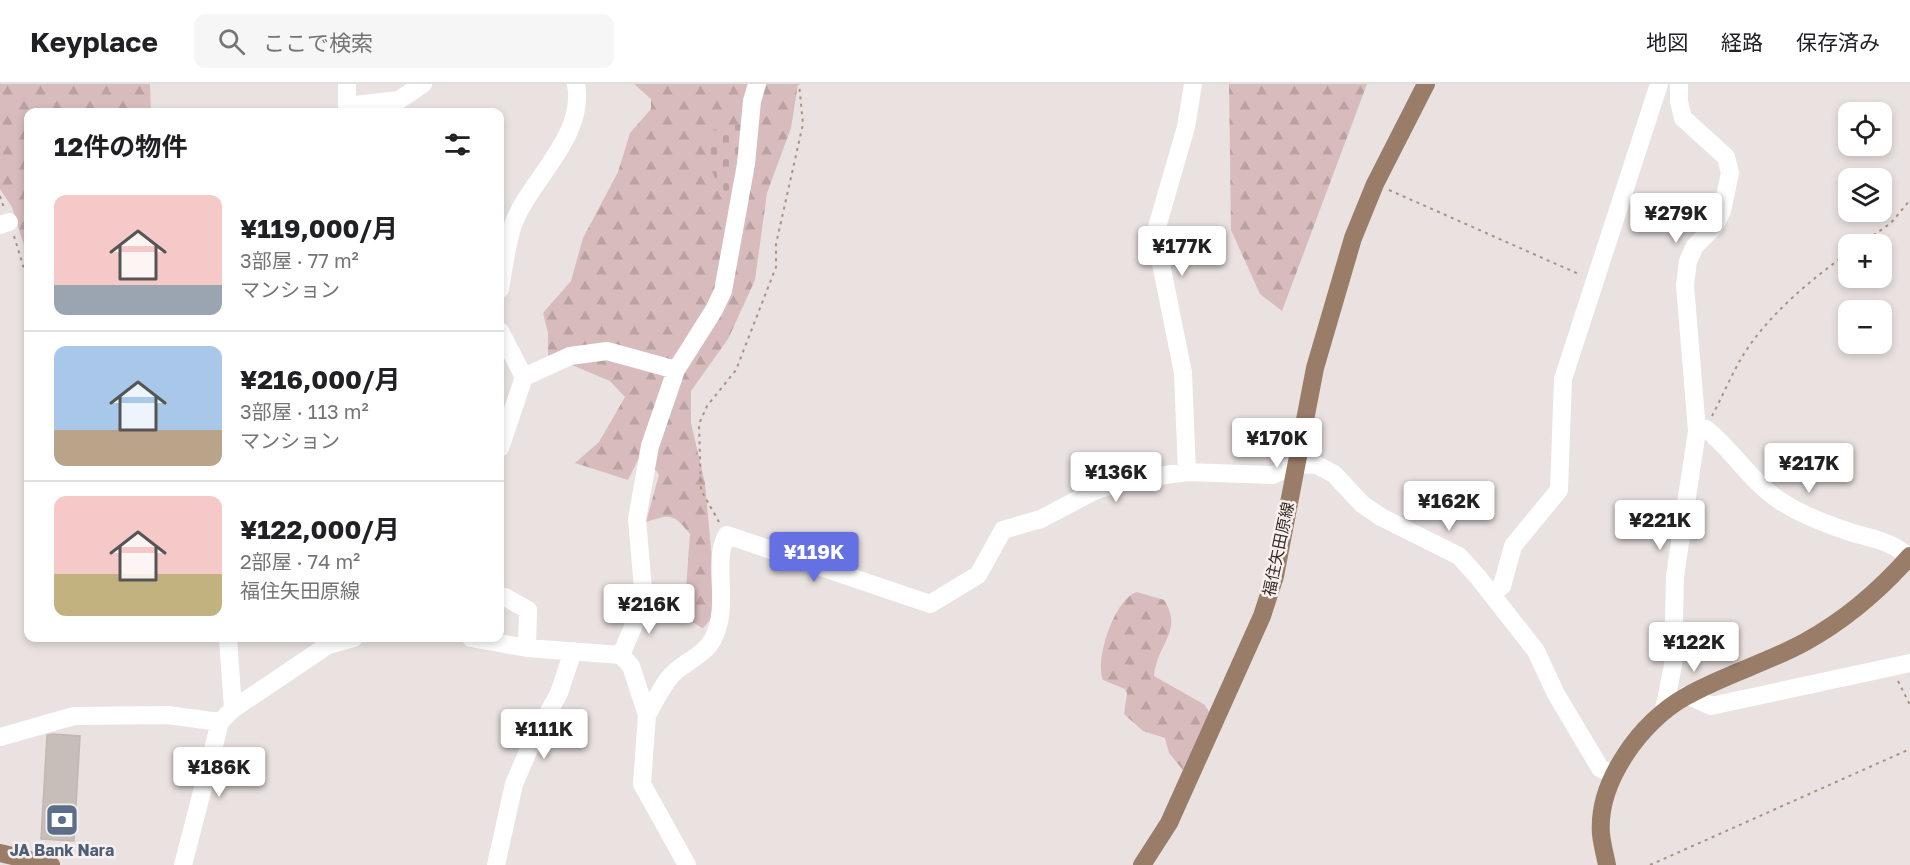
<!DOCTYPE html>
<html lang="ja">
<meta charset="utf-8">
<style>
:root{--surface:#fff;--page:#f6f6f6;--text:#202124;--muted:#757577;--line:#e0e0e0;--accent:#6570e3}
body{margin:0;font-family:"Golos Text","Noto Sans JP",sans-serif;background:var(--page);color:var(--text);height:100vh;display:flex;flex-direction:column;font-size:22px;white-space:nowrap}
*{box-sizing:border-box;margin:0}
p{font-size:20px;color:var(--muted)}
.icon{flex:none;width:33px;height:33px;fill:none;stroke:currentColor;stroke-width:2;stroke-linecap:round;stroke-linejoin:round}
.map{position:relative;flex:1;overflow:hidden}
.panel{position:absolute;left:24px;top:24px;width:480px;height:534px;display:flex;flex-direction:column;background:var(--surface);border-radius:12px;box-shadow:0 3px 9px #0003}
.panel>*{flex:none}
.tools{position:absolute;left:1838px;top:18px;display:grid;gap:12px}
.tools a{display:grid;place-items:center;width:54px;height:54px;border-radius:12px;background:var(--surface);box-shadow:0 3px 9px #0003;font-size:30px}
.price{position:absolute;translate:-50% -51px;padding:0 14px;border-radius:6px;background:#fff;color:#222;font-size:20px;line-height:39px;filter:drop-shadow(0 2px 3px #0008)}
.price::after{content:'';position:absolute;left:50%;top:36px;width:18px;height:14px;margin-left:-9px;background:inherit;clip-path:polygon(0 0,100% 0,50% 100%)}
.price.on{background:var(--accent);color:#fff}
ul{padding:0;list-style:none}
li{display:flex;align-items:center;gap:18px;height:150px;padding:0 30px}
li+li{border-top:2px solid var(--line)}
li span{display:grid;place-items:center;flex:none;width:168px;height:120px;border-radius:12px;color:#555}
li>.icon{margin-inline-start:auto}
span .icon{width:72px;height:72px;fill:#fffc;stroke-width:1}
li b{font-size:26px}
h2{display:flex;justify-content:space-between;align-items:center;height:72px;padding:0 30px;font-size:26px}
header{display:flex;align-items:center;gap:36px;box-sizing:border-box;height:84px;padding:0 30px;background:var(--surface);border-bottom:2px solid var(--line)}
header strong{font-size:28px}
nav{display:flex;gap:33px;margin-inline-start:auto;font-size:21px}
.search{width:420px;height:54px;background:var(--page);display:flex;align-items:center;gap:15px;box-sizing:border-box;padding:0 21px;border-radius:12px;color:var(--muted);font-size:22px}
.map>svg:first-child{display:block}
</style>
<header>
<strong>Keyplace</strong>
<div class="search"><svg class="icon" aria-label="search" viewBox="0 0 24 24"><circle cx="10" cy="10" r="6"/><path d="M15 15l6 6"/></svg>ここで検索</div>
<nav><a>地図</a><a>経路</a><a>保存済み</a></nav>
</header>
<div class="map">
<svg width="1910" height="781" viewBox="0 0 1910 781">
<defs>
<pattern id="forest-firs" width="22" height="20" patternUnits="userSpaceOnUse" patternTransform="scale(1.5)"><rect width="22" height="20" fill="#d8bbbd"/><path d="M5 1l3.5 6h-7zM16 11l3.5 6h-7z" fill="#baa1a2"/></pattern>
<pattern id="cemetery-stones" width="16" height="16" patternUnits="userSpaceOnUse" patternTransform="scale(1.5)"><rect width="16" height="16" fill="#d8bbbd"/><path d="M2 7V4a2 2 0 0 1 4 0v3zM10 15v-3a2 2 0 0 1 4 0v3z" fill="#baa1a2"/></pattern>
</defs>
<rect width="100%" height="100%" fill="#e9e2e0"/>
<path fill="url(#forest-firs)" d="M 0,0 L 150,0 L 151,28 L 28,28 L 28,174 L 12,123 L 0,105 Z
M 634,0 L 798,0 L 791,44 L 767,109 L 755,196 L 728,255 L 691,307 L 691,339 L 705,399 L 714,498 L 714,531 L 703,544 L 684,534 L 690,450 C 673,429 671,430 646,438 L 659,391 L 653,382 L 638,376 L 628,396 L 575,379 L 599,358 L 625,313 L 610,297 L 548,271 L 548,249 L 543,229 L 571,197 L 583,154 L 618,88 L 630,49 L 651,25 L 651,15 Z
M 1229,0 L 1367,0 L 1282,227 L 1260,210 L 1231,146 Z
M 1137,508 L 1164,516 C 1184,547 1157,559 1154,592 L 1205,621 L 1209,628 L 1183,686 L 1169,669 L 1165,654 L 1143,647 L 1124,630 L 1127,609 L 1125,605 L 1103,596 C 1094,577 1115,513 1137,508 Z"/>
<path fill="url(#cemetery-stones)" d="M 745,39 L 734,114 C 716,105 695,63 713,46 Z"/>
<path fill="#c7bdb9" stroke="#c2b7b3" stroke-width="1.5" d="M 52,650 L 80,652 L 74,757 L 41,755 L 47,651 Z"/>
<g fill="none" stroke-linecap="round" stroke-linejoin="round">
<path stroke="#aa9184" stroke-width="2" stroke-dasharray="3 4.5" stroke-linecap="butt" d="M 1389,106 L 1581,191
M 0,112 L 4,124
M 14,152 L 28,198
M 1861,160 L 1891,139 L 1910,116
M 1712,332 C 1722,313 1731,292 1742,273 C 1767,232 1809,197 1848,169
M 719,438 L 701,406 L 699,340 L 707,322 L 736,286 L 776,183 L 776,160 L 803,40 L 799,0
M 1898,597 L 1910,621
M 1650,781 L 1910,665"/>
<path stroke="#fff" stroke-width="18" d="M 347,0 L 347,28
M 1679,0 L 1679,18 L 1683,34 L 1726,73 L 1730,89 L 1722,127 L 1714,143 L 1695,162 L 1688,177 L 1685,201 L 1697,347
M 347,22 L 399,16 L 423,0
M 0,141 L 9,138
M 500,205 C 504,184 506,161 513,141 C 529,96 586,53 576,0
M 500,247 L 524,293 L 500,364
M 524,293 L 570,272 L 607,267 L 676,286
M 1187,388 L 1183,289 L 1155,150 L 1186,43 L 1193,0
M 1492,510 L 1502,502 L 1513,462 L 1559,406 L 1563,295 L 1659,0
M 505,513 L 528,526 L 527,564
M 228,554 L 233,625
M 471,554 L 527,564 L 621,571 L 631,582 L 647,631 L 642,700 L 687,781
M 621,571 L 644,517 L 637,435 L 650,362 L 676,286 L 714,226 L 723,207 L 746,80 L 752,17 L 757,0
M 1687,611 L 1711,622 L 1910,579
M 1664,626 L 1673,581 L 1675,492 L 1697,347 L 1706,345 C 1733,366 1750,397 1779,416 C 1798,429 1826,440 1847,447 C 1871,455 1891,456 1910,474
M 647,631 C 655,618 663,598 675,588 C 687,577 705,570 713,555 C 731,520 711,478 727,451 L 930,520 L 978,491 L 1003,446 L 1041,435 L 1094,407 L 1130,396 L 1187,388 L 1273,391 L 1296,380 L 1317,381 L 1334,390 L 1362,420 L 1381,433 L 1459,472 L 1478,493 L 1536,567 L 1556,610 L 1600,684 L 1613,691
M 0,653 L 74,632 L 167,631 L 220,638
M 183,781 L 220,638 L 233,625 L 328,561 L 354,554
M 496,781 L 514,700 L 532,658 L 559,609 L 573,567"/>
<path stroke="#9a7d69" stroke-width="18" d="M 0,769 L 51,781
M 1142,781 L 1169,739 L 1262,532 L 1275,492 L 1315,284 L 1353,154 L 1375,100 L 1426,0
M 1607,781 C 1605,771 1602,760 1601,750 C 1597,697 1642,637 1685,613 C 1723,591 1767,579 1805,558 C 1845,536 1880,506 1910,472"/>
</g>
<defs>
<g id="bank-square" transform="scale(1.725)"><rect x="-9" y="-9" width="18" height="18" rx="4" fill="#5c6f8a" stroke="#f6f1f0"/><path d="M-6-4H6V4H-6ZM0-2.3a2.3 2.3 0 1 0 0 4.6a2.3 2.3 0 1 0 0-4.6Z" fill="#fff"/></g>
</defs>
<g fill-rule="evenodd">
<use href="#bank-square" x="62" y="736"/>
</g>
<g text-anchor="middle" stroke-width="5" stroke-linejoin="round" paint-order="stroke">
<g font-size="16" fill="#382b23" stroke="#f6f1f0">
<text transform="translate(1278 465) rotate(-78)" y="6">福住矢田原線</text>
</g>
<g font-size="16" font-weight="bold" fill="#4e5e75" stroke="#f6f1f0">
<text x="62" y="772">JA Bank Nara</text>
</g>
</g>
</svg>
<div class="tools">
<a><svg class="icon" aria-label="locate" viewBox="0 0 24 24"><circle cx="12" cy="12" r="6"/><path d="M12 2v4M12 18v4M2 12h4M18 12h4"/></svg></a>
<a><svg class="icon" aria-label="layers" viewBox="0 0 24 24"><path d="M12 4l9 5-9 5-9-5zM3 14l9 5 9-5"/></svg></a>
<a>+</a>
<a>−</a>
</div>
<b class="price" style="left:1676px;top:160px">¥279K</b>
<b class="price" style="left:1182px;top:193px">¥177K</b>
<b class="price" style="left:1277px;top:385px">¥170K</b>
<b class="price" style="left:1809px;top:410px">¥217K</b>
<b class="price" style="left:1116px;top:419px">¥136K</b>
<b class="price" style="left:1449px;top:448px">¥162K</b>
<b class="price" style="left:1660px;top:467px">¥221K</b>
<b class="price on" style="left:814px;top:499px">¥119K</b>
<b class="price" style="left:649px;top:551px">¥216K</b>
<b class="price" style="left:1694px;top:589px">¥122K</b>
<b class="price" style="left:544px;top:676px">¥111K</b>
<b class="price" style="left:219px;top:714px">¥186K</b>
<section class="panel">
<h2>12件の物件<svg class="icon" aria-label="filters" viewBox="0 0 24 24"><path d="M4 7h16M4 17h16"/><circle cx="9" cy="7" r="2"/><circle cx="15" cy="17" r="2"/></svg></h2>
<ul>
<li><span style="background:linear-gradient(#f6c9c9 75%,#9aa5b1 0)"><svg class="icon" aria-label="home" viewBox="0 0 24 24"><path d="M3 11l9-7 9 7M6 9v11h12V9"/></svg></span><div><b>¥119,000/月</b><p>3部屋 · 77 m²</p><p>マンション</p></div></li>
<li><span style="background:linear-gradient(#a9c7e8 70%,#b9a48a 0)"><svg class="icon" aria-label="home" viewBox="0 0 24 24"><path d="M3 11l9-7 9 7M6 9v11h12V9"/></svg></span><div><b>¥216,000/月</b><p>3部屋 · 113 m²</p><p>マンション</p></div></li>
<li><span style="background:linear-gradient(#f6c9c9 65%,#c2b280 0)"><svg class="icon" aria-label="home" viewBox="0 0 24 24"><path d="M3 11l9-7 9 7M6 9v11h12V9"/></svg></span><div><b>¥122,000/月</b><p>2部屋 · 74 m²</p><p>福住矢田原線</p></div></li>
</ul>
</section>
</div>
